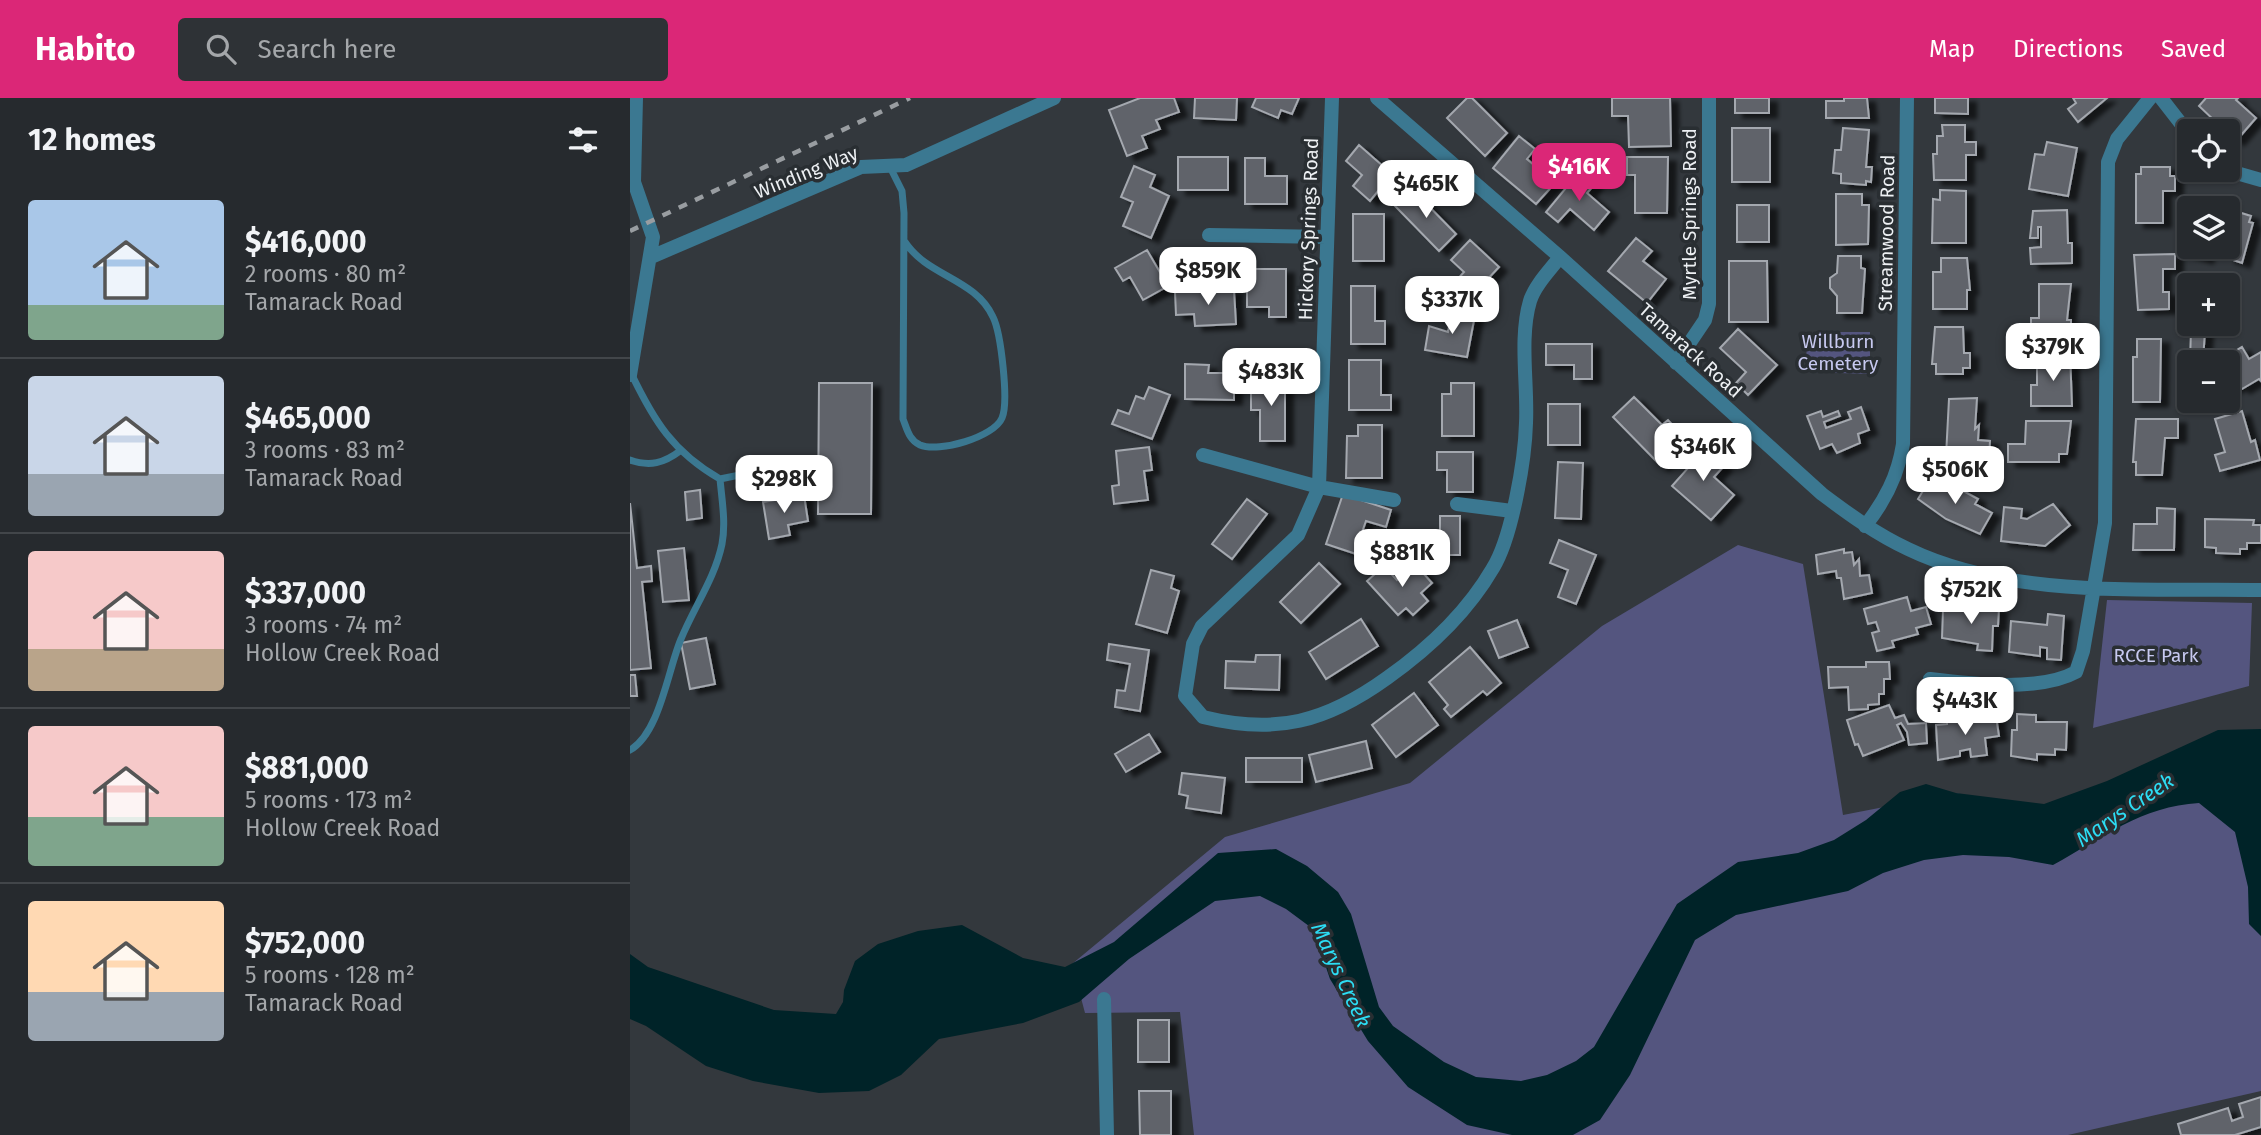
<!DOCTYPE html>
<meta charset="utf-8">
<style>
:root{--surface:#262a2e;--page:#2e3236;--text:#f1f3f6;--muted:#a4a7aa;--line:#42464a;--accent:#db2777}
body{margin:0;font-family:"Fira Sans",sans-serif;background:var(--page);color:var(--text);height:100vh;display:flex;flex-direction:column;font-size:26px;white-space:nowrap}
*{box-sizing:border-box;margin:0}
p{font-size:23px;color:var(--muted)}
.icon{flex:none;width:38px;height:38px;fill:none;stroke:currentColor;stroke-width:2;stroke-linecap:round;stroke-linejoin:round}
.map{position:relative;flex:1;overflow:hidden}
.side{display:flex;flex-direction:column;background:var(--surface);width:630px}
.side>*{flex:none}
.controls{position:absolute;left:1547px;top:21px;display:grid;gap:14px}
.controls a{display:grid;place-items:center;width:63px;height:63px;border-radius:7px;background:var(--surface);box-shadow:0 2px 5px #0004,0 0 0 2px var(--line);font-size:35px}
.price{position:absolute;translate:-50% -60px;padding:0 16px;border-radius:14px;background:#fff;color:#222;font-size:23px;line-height:46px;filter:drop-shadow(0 2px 4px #0008)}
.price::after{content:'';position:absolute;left:50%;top:42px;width:21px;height:16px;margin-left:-10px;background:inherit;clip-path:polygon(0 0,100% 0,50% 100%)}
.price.current{background:var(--accent);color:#fff}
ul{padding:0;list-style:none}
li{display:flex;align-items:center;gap:21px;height:175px;padding:0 28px}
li+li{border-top:2px solid var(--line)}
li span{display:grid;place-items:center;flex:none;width:196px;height:140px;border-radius:7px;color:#555}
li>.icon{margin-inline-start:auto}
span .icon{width:84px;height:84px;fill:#fffc;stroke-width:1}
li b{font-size:30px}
h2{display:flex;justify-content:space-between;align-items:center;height:84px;padding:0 28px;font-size:30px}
header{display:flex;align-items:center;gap:42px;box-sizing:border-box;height:98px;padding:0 35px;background:var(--accent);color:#fff}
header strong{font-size:33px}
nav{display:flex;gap:38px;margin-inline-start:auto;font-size:24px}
.search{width:490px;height:63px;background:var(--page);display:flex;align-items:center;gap:18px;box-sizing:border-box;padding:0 24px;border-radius:7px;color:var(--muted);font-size:26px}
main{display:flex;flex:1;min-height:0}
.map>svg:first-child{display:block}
</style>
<header>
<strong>Habito</strong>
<div class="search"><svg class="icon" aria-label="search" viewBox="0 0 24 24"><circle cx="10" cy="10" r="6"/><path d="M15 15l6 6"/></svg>Search here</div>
<nav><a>Map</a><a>Directions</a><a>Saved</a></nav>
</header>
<main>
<section class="side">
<h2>12 homes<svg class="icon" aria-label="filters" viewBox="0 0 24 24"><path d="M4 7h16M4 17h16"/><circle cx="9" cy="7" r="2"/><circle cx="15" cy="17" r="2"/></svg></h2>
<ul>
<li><span style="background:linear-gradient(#a9c7e8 75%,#7fa58c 0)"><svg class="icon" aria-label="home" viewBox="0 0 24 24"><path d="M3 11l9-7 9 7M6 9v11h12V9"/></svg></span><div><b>$416,000</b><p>2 rooms · 80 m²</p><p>Tamarack Road</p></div></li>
<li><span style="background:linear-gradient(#c9d6e8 70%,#9aa5b1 0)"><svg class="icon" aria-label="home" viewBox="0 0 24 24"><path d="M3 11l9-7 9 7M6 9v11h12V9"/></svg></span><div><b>$465,000</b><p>3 rooms · 83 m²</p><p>Tamarack Road</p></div></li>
<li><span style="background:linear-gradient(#f6c9c9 70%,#b9a48a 0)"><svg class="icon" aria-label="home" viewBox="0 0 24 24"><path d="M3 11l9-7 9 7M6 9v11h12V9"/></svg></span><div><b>$337,000</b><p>3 rooms · 74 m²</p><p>Hollow Creek Road</p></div></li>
<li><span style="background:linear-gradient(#f6c9c9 65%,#7fa58c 0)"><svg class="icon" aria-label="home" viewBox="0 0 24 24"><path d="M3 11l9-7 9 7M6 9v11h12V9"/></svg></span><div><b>$881,000</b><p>5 rooms · 173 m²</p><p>Hollow Creek Road</p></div></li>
<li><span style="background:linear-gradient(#ffd9b3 65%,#9aa5b1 0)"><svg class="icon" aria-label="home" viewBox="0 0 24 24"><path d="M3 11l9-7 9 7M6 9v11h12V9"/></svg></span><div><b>$752,000</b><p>5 rooms · 128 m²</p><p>Tamarack Road</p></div></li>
</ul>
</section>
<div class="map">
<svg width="1631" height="1037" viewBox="0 0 1631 1037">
<defs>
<filter id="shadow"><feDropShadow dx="8" dy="4.5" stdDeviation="2" flood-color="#0009"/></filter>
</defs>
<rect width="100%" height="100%" fill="#33383d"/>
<path fill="#54557f" d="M 1177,234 L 1240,234 L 1240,276 L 1176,274 Z
M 1108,447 L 1173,466 L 1213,717 L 1326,695 L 1406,716 L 1631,659 L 1631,993 L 1438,1037 L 564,1037 L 550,914 L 455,915 L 442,866 L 595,739 L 780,685 L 972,528 Z
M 1477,502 L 1622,505 L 1619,588 L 1463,630 Z"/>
<path fill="#002328" d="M 1631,631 L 1631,838 L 1619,826 L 1618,789 L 1605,734 L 1569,705 C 1512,708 1472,740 1423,767 L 1379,759 L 1333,757 L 1294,762 L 1253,775 L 1218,793 L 1106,817 L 1065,842 L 1000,977 L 970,1022 L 943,1037 L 882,1037 L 837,1027 L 778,989 L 738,943 L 700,881 L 683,831 L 656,811 L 630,798 L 585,803 L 499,861 L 449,904 L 393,925 L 309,941 L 271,977 L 239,993 L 189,995 L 123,983 L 76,968 L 16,928 L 0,921 L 0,856 L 18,869 L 144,912 L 206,916 L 213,904 L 214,892 L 225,863 L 248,846 L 288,833 L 332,827 L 393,860 L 435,869 L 484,844 L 588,755 L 646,751 L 677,768 L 708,794 L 721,816 L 749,909 L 763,928 L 814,964 L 846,979 L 891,983 L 917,977 L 946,963 L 964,949 L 1047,806 L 1108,764 L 1168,755 L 1204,742 L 1236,722 L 1270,694 L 1296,686 L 1326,695 L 1414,706 L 1477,683 L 1588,632 Z"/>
<path fill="#61646b" stroke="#a4a8af" stroke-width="2" filter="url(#shadow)" d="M 510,0 L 544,0 L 549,14 L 526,22 L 530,31 L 512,38 L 517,50 L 497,58 L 479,12 Z
M 565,0 L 607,0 L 606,22 L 564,20 Z
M 626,0 L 669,0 L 662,16 L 651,12 L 648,20 L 622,9 Z
M 837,0 L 842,0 L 877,35 L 855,58 L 817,20 Z
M 982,0 L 1040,0 L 1041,48 L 999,49 L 998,18 L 982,18 Z
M 1105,0 L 1139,0 L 1139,15 L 1105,15 Z
M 1214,0 L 1237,0 L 1239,20 L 1196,20 L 1196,3 L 1214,3 Z
M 1305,0 L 1338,0 L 1338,16 L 1305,15 Z
M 1443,0 L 1477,0 L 1448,24 L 1438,11 L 1446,5 Z
M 1576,0 L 1608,0 L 1606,2 L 1626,20 L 1606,43 L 1569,8 Z
M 1312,27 L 1335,27 L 1335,44 L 1346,44 L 1346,57 L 1336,57 L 1336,82 L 1304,82 L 1303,56 L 1307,56 L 1307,38 L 1313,38 Z
M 1102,30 L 1140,30 L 1140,84 L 1102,84 Z
M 1213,30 L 1239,32 L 1236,69 L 1242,69 L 1241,84 L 1236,83 L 1236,87 L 1211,85 L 1211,76 L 1203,75 L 1205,52 L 1211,52 Z
M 889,38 L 905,51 L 897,61 L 925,85 L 906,106 L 863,70 Z
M 1417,44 L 1447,50 L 1438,98 L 1399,91 L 1405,56 L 1414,57 Z
M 729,47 L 762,76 L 740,103 L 723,88 L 732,77 L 716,63 Z
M 548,59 L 598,59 L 598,92 L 548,92 Z
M 997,59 L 1038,59 L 1037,115 L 1005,115 L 1005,77 L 997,77 Z
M 615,60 L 635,60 L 635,78 L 657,78 L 657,106 L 615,106 Z
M 504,68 L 525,77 L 520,89 L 539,98 L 521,140 L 493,128 L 503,104 L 491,99 Z
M 1511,69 L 1540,69 L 1540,78 L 1545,78 L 1545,93 L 1533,93 L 1533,125 L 1506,125 L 1506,76 L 1511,76 Z
M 950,73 L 965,86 L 957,95 L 979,114 L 964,132 L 940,111 L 928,124 L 916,114 Z
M 782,91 L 826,136 L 809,153 L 765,108 Z
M 1310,92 L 1336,93 L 1336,145 L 1302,145 L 1303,101 L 1310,102 Z
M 1206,96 L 1232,96 L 1232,107 L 1239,107 L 1238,146 L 1206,147 Z
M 1107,107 L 1139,107 L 1139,144 L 1107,144 Z
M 1437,112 L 1438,145 L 1442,145 L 1442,165 L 1401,166 L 1400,150 L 1411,149 L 1411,129 L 1408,129 L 1408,140 L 1400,140 L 1403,113 Z
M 1605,113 L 1621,118 L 1619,124 L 1623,125 L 1612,165 L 1597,160 L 1601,147 L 1598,146 L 1598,114 L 1604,115 Z
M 723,116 L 754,116 L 754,163 L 723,163 Z
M 1006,140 L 1022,153 L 1013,163 L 1036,181 L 1017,205 L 978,173 Z
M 840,142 L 869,169 L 842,198 L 826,183 L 834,174 L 821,162 Z
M 1559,146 L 1578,149 L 1575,161 L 1557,155 Z
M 517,152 L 538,188 L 513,202 L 500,179 L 493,183 L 485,170 Z
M 1545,156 L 1545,171 L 1533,171 L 1533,194 L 1539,194 L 1539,211 L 1508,212 L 1504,157 Z
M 1208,158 L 1231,158 L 1231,170 L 1235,171 L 1232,215 L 1207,215 L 1207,198 L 1200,190 L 1200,180 L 1207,175 Z
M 1311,160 L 1337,160 L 1340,192 L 1337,192 L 1337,211 L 1303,211 L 1303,174 L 1311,174 Z
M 1099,163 L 1137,163 L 1138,224 L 1099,224 Z
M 617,171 L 656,171 L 656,219 L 639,219 L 639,209 L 617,209 Z
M 1409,186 L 1441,186 L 1437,222 L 1441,222 L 1441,234 L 1401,234 L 1401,220 L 1409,220 Z
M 721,188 L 745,188 L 745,223 L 755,223 L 755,246 L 721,246 Z
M 604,192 L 606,226 L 565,228 L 564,216 L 546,217 L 545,194 Z
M 822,213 L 845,217 L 837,259 L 795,252 L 799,228 L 818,234 Z
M 1305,229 L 1333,229 L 1334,255 L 1340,255 L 1340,270 L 1333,270 L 1333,276 L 1306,276 L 1306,266 L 1302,266 Z
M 1108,231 L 1147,267 L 1118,297 L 1106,285 L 1116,274 L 1090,250 Z
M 1561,232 L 1575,233 L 1573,263 L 1560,262 Z
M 1507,241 L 1531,241 L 1530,304 L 1503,304 L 1503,259 L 1507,259 Z
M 916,246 L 962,246 L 962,281 L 944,281 L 944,267 L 916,267 Z
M 1612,249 L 1619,261 L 1631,254 L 1631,283 L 1629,281 L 1612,291 L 1609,287 L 1603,291 L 1598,283 L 1598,264 L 1587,264 Z
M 1440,254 L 1442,308 L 1401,308 L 1401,287 L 1407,287 L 1407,267 L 1420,267 L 1420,260 Z
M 719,262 L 751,262 L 751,297 L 761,297 L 761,312 L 719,312 Z
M 555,266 L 579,267 L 578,275 L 604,275 L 604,302 L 555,301 Z
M 633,278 L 655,278 L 655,343 L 630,343 L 630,312 L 621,312 L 621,294 L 633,294 Z
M 189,285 L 242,285 L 241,416 L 188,416 Z
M 821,285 L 844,285 L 844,338 L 812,338 L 812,296 L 821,296 Z
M 519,289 L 540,297 L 522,341 L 482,326 L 488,312 L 499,316 L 506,298 L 514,301 Z
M 1004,299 L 1032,327 L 1038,322 L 1057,342 L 1031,368 L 983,319 Z
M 1347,300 L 1345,331 L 1349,327 L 1348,342 L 1360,343 L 1359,360 L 1316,358 L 1319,301 Z
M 918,306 L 950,306 L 950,347 L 918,347 Z
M 1231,309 L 1239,332 L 1228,336 L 1230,345 L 1207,355 L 1202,346 L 1190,351 L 1177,318 L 1191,313 L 1193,319 L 1208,313 L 1210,318 L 1194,324 L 1196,330 L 1221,321 L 1218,314 Z
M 1612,313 L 1621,344 L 1625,342 L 1630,362 L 1590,373 L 1585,357 L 1595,354 L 1585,321 Z
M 1506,321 L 1548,321 L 1548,340 L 1535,340 L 1532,377 L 1506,377 L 1506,364 L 1503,364 Z
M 1396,323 L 1441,323 L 1437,356 L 1429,356 L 1429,364 L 1378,364 L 1378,346 L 1395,346 Z
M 728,327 L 752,327 L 752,380 L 716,380 L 717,338 L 728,338 Z
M 1067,345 L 1094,368 L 1084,379 L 1104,397 L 1081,422 L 1042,388 L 1059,369 L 1051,363 Z
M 519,349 L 522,372 L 514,373 L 518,402 L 484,406 L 482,388 L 489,387 L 486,353 Z
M 807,354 L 843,354 L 843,394 L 817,394 L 817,372 L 807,372 Z
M 928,364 L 953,365 L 951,421 L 925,420 Z
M 1299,383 L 1311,389 L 1315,383 L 1348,401 L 1345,406 L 1362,415 L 1350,436 L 1316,421 L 1288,401 Z
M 70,392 L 72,420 L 57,422 L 55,394 Z
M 713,396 L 761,412 L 756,429 L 736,423 L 730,440 L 740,443 L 735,459 L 696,446 Z
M 174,397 L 178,423 L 158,427 L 160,437 L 139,441 L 133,404 Z
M 617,401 L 637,416 L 602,461 L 582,446 Z
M 0,405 L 7,470 L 21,468 L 22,483 L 12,484 L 21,570 L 0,572 Z
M 1423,406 L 1440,427 L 1415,448 L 1371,443 L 1374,409 L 1392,411 L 1391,420 L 1397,421 Z
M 1527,410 L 1545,411 L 1544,452 L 1503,452 L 1504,426 L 1527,426 Z
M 810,418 L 830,418 L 830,457 L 810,457 Z
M 1575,421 L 1624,422 L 1623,427 L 1631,427 L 1631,445 L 1617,445 L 1617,451 L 1610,451 L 1610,456 L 1586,455 L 1586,450 L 1575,449 Z
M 929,442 L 966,457 L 946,506 L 928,499 L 938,472 L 920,465 Z
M 54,450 L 59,502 L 33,504 L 28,453 Z
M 1214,451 L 1214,455 L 1222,454 L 1224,467 L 1229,461 L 1230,478 L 1239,477 L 1242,495 L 1214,501 L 1211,480 L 1207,480 L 1206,473 L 1188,476 L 1186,457 Z
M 689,465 L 710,486 L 671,525 L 650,504 Z
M 785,466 L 802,485 L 791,495 L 798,503 L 783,517 L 776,510 L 768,517 L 737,483 L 754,468 L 767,482 Z
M 521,472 L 544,478 L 541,490 L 549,493 L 537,535 L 506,526 Z
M 1277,499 L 1281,513 L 1296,509 L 1301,526 L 1286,530 L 1288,536 L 1262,543 L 1264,549 L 1247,553 L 1242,535 L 1249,533 L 1246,524 L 1238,526 L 1234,511 Z
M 1334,509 L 1369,510 L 1368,528 L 1363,528 L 1362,553 L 1347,552 L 1348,546 L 1312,540 L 1313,512 L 1334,513 Z
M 1418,516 L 1434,518 L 1431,562 L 1417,561 L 1417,550 L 1410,549 L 1410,558 L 1379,554 L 1381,523 L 1417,527 Z
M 731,521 L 748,548 L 696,581 L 679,554 Z
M 887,522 L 898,549 L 869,560 L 858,533 Z
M 76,540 L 85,586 L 60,591 L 51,545 Z
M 479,546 L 519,552 L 510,613 L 485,609 L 487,592 L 495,593 L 500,566 L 477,562 Z
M 840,549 L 871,585 L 857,597 L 853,593 L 821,619 L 814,611 L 818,607 L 799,584 Z
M 626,557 L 650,557 L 649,592 L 595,590 L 596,563 L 625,564 Z
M 1236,564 L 1259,564 L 1260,581 L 1254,581 L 1254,596 L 1249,596 L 1249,606 L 1238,607 L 1238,611 L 1219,612 L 1218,589 L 1199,590 L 1198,569 L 1236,569 Z
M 0,577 L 5,577 L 7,598 L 0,598 Z
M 784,595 L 808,627 L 766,659 L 742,627 Z
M 1259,607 L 1265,620 L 1274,617 L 1278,626 L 1296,625 L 1297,645 L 1279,647 L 1277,634 L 1271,625 L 1267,627 L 1274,642 L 1233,658 L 1228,646 L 1225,647 L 1217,622 Z
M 1387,616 L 1406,617 L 1406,624 L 1437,624 L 1436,652 L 1425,651 L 1425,657 L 1407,656 L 1407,662 L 1381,658 L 1382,632 L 1387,632 Z
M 1366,618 L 1369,638 L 1355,640 L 1357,657 L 1341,659 L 1340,651 L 1330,653 L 1330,658 L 1308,662 L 1306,627 L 1317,626 L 1317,623 Z
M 519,636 L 530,654 L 496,674 L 485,656 Z
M 736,643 L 742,670 L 686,684 L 679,657 Z
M 616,660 L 672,660 L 672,684 L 616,684 Z
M 552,675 L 595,680 L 591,715 L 556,710 L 558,698 L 549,696 Z
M 508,922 L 539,922 L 539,964 L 508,964 Z
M 509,993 L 541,993 L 541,1037 L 510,1037 Z
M 1631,999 L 1631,1029 L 1605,1037 L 1551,1037 L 1548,1026 L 1598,1010 L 1602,1023 L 1613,1019 L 1609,1006 Z"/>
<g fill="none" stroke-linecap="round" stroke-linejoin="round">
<path stroke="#3b7891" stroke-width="7" d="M 260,69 L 272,93 L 274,115 L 273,321 C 277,331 279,342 290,347 C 309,355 364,339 372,320 C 379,304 371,235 363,219 C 345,180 298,179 275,144
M 1,275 C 24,323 43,354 90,381 L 139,371
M 0,362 C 20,369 34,365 50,353
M 0,652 C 30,635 38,571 51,541 C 64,509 85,480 92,446 C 96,425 92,403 90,381"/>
<path stroke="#3b7891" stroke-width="14" d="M 702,0 L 689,389 L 668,437 L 572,528 L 563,546 L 555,598 L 573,619 C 646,637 696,624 757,580 C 798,551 838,513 863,470 C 882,439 895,362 896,325 C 898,287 889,240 900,203 C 905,187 920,172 930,159
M 747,0 L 930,159 L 1192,396 C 1220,417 1246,436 1278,451 C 1381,501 1518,490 1631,492
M 1531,0 L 1559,36
M 1596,72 L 1631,82
M 579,137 L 696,139
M 21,159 L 231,69 L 276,67 L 424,0
M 1046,265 L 1075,222 L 1079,206 L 1079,0
M 0,277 L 23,139 L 4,84 L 6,0
M 573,357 L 689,389 L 764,402
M 827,406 L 882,413
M 1235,428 C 1255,403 1268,378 1273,346 L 1277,0
M 1300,581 C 1340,586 1410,594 1446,574 L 1453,553 L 1475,425 L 1478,64 L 1487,41 L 1520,0
M 474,901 L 477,1037"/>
<path stroke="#999da1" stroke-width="4.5" stroke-dasharray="9 9" stroke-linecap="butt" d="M 0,133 L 280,0"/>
</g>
<g text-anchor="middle" stroke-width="7" stroke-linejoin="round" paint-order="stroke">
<g font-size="19" fill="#edf0f3" stroke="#292e32">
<text transform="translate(176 74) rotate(-22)" y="7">Winding Way</text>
<text transform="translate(1059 116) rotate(-90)" y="7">Myrtle Springs Road</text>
<text transform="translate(678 131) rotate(-88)" y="7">Hickory Springs Road</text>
<text transform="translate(1256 135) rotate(-89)" y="7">Streamwood Road</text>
<text transform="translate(1061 252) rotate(42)" y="7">Tamarack Road</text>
</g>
<g font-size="19" fill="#c7c9f0" stroke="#292e32">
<text x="1208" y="250">Willburn<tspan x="1208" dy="22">Cemetery</tspan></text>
<text x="1526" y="564">RCCE Park</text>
</g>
<g font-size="21" font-style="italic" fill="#2cddf4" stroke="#292e32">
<text transform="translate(1495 712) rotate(-34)" y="7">Marys Creek</text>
<text transform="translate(711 877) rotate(65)" y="7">Marys Creek</text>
</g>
</g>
</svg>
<div class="controls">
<a><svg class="icon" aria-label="locate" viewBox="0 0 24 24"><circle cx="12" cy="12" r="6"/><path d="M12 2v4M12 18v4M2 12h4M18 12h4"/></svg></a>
<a><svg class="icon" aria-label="layers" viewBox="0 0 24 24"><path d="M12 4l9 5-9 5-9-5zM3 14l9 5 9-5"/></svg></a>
<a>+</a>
<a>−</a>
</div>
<b class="price current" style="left:949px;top:105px">$416K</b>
<b class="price" style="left:796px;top:122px">$465K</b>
<b class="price" style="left:578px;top:209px">$859K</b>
<b class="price" style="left:822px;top:238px">$337K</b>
<b class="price" style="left:1423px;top:285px">$379K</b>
<b class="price" style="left:641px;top:310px">$483K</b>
<b class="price" style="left:1073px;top:385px">$346K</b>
<b class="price" style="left:1325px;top:408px">$506K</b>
<b class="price" style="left:154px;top:417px">$298K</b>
<b class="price" style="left:772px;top:491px">$881K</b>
<b class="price" style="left:1341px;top:528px">$752K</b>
<b class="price" style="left:1335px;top:639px">$443K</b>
</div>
</main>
